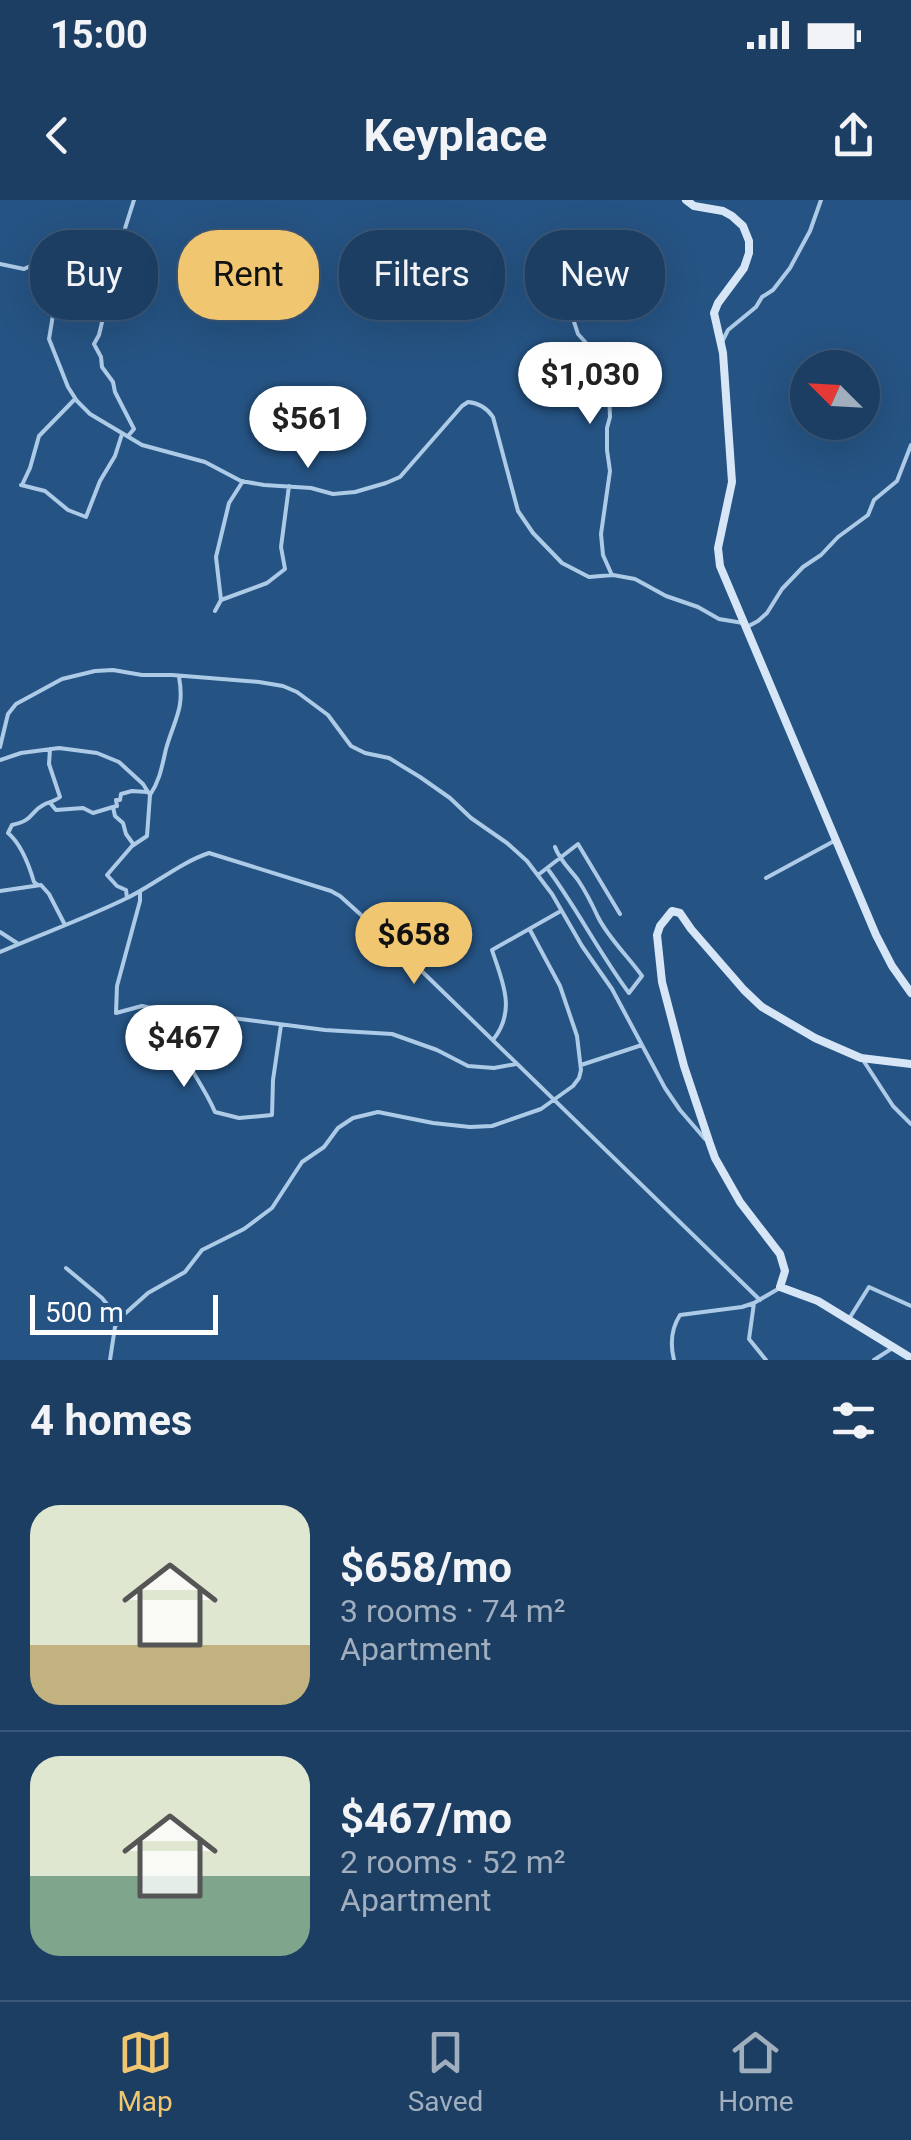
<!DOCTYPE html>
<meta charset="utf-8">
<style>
:root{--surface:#1c3e62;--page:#29496b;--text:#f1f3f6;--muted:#a0aebe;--line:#3a5777;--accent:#f1c671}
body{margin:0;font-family:Roboto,sans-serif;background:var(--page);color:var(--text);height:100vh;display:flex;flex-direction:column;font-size:38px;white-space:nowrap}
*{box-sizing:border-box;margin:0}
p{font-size:32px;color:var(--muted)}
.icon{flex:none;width:55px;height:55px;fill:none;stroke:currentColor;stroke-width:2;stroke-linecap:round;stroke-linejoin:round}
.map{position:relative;height:1160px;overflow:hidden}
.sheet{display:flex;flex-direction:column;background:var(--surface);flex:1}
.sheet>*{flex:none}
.hud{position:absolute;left:30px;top:30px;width:852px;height:90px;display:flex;gap:20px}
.needle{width:65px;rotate:294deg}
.buttons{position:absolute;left:790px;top:150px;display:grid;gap:20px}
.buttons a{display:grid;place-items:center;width:90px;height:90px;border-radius:50%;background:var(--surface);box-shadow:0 10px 40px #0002,0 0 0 2px var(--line);font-size:50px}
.scale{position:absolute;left:30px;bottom:25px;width:188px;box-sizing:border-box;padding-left:10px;border:5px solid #fff;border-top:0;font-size:28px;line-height:35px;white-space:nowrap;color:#fff;-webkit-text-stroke:8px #255383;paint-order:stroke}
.price{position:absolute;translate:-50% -85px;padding:0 22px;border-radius:35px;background:#fff;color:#222;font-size:32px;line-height:65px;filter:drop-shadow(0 2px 5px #0008)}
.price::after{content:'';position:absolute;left:50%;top:60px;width:30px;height:22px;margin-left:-15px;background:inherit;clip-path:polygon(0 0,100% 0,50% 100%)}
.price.active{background:var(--accent);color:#111}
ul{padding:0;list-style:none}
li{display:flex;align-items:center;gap:30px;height:250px;padding:0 30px}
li+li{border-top:2px solid var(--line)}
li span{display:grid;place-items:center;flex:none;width:280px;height:200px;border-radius:30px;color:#555}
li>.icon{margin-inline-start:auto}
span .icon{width:120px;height:120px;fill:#fffc;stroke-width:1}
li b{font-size:42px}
h2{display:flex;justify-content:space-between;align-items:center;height:120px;padding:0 30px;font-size:42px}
.tag{padding:0 35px;border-radius:40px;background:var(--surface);box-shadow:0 10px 40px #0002,0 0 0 2px var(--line);font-size:35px;line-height:90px}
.tag.active{background:var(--accent);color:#111}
.status{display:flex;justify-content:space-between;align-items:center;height:70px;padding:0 50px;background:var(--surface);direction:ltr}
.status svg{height:28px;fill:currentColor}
header{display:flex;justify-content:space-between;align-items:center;height:130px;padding:0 30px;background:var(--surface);font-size:45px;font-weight:700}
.menu{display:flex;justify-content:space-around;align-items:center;height:140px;border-top:2px solid var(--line);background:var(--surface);font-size:28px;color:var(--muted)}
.menu a{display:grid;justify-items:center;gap:5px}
.menu .active{color:var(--accent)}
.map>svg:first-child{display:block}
</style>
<div class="status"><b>15:00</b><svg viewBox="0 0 49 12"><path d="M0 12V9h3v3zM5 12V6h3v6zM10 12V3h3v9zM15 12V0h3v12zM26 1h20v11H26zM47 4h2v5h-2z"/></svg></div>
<header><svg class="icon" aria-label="back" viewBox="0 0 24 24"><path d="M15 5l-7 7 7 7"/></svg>Keyplace<svg class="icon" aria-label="share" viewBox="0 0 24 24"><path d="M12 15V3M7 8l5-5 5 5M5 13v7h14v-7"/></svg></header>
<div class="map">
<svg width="911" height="1160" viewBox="0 0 911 1160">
<rect width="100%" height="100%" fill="#255383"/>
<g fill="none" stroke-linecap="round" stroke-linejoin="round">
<path stroke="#adcbe7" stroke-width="4" d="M 0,64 L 24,69 L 43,60 L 48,62 L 54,109 L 49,139 L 68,187 L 77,201 L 90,214 L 142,245 L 205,262 L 241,281 L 264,285 L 311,288 L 333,294 L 355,292 L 386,283 L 400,277 L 462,206 L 468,202 C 479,203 487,208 493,217 L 518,311 L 533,333 L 562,363 L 589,377 L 613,375 L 635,379 L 666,396 L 698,407 L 719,419 L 743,423
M 554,71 L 564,91 L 578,134 L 597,155 L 609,192 L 610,217 L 607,228 L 607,250 L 610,271 L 601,334 L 603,355 L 611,373
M 722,142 L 728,130 L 756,107 L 762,97 L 773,90 L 790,68 L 810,31 L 821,0
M 128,236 L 134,229 L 115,192 L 113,182 L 102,167 L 101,157 L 94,144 L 99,135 L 121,41 L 134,0
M 21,285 L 45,291 L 68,310 L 86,317 L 100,281 L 115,256 L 122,234
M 22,285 L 30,268 L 39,236 L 75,199
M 221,400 L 216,357 L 229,303 L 243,281
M 215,411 L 221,400 L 267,383 L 285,369 L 281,347 L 289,286
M 745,428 L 758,421 L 767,413 L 782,389 L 803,367 L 821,355 L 838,337 L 868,315 L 874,300 L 897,281 L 911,245
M 0,547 L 8,514 L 16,504 L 62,479 L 95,471 L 113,470 L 142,475 L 172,475 L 259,482 L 283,486 L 297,492 L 328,515 L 351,546 L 365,553 L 389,558 L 420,577 L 450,598 L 471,618 L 507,643 L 527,661 L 552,694 L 582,746 L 612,789 L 665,888 L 680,910 L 705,939
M 0,560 L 21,553 L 59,548 L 97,553 L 119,562 L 143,584 L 150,595 L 147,636 L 132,646 L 107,675 L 117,686 L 126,690 L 127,698
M 150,595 C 160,580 162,566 166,549 C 174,520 185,509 179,477
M 51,604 L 56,610 L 83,608 L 93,613 L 113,607 L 115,616 L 123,623 L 126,634 L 134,645
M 113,607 L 117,606 L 116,600 L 120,600 L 121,594 L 132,591 L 147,592
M 547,668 C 577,708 599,753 629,793 L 642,776 C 628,756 609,739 598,717 C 592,704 586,692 578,680 C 570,669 560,661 555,647
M 538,675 L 578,644 L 620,714
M 766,678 L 836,640
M 38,685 L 34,682 C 29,665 20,643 8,633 L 12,625 C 35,620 29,612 45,604 C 50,602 55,601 60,597 L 49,564 L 50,549
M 0,691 L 41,685 L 49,694 L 65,725
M 140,692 L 140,701 L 117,786 L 116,813 L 142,806 L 174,813 L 209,815 L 325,830 L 392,834 L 437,850 L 468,866 L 494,868 L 516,864
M 0,732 L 17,743
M 0,752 C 41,734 84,719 125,699 C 153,686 179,663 209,653 L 331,691 L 340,696 L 399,749 L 760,1100
M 174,813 C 172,851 201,878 215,912 L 239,918 L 272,915 L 273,880 L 281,825
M 493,840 C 517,810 502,781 492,750 L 559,712
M 863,860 L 893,906 L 911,924
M 581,865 L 642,845
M 66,1068 L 102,1098 L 119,1119
M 754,1103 L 749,1139 L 766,1160
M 849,1119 L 869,1087 L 911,1106
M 110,1160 L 115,1127 L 119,1119 L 148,1093 L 185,1072 L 202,1050 L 244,1029 L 272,1008 L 302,962 L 324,947 L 338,928 L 353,918 L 378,912 L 433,923 L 470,927 L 492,926 L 541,909 L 573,886 L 579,878 L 581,870 L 577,836 L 560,786 L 530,730
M 674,1160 C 670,1144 671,1129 680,1115 L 742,1107 L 754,1103 L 778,1089
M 874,1160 L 891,1149"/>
<path stroke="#d7e6f6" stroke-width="8" d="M 686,0 L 694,6 L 723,11 L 732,16 L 743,26 L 749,41 L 749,53 L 744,68 L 718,103 L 714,113 L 723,153 L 732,282 L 718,348 L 720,366 L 876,735 L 892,766 L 911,793
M 911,864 L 861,858 L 815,838 L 762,807 L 744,790 L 691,729 L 680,713 L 672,711 L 660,726 L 657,735 L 662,782 L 684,866 L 710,944 L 715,958 L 740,1002 L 780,1054 L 785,1071 L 780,1087 L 818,1101 L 911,1158"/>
</g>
</svg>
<div class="buttons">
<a><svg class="needle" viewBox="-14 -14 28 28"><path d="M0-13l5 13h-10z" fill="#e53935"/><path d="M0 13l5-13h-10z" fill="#a0aebe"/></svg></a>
</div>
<div class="scale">500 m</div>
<b class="price" style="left:590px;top:227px">$1,030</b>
<b class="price" style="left:308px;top:271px">$561</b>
<b class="price active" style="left:414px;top:787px">$658</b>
<b class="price" style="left:184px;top:890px">$467</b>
<div class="hud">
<a class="tag">Buy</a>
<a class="tag active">Rent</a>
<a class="tag">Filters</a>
<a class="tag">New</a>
</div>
</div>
<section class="sheet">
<h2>4 homes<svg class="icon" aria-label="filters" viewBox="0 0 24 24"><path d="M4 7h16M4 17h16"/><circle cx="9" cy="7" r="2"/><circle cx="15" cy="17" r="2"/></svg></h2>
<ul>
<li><span style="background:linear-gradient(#dfe7d0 70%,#c2b280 0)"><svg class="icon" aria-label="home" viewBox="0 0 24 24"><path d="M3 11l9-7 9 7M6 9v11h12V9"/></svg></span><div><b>$658/mo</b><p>3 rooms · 74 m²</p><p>Apartment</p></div></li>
<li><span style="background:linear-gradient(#dfe7d0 60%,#7fa58c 0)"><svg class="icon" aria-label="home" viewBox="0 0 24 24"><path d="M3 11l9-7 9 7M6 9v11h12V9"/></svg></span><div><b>$467/mo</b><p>2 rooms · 52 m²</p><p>Apartment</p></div></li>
</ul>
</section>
<nav class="menu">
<a class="active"><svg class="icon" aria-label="map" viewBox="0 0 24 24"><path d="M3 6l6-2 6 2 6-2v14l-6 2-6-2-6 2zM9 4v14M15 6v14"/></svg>Map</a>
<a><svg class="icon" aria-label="saved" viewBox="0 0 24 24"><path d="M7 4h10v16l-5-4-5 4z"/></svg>Saved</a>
<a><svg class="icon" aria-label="home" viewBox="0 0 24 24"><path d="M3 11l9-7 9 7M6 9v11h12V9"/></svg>Home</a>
</nav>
